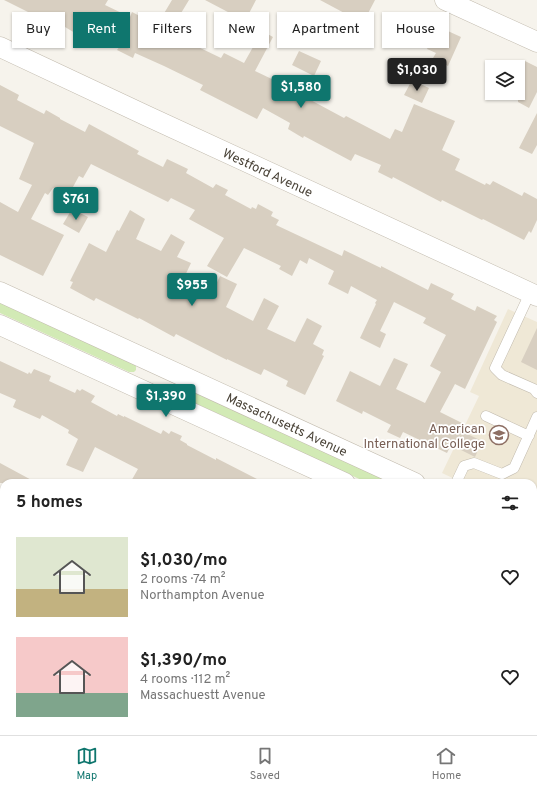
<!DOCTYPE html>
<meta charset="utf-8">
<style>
:root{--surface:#fff;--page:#f6f6f6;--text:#222;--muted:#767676;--line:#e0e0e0;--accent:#0f766e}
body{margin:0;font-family:Overpass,sans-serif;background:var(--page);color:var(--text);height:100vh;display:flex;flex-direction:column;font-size:15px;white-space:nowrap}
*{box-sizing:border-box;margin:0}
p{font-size:13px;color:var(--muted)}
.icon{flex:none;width:22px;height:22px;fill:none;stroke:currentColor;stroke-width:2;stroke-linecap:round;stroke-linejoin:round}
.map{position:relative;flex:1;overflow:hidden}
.panel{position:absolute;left:0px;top:479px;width:537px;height:256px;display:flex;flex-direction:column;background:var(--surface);border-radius:12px 12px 0 0;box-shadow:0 1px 3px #0004}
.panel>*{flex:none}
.banner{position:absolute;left:12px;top:12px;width:513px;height:36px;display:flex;gap:8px}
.fabs{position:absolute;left:485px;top:60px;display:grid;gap:8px}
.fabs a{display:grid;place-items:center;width:40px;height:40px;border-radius:0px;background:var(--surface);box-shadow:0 1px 3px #0004;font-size:20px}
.price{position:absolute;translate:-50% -34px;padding:0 9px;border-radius:4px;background:var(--accent);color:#fff;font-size:13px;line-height:26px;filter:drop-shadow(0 1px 2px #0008)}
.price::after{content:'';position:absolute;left:50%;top:24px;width:12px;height:9px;margin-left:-6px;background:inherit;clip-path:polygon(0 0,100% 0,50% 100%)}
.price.selected{background:#222;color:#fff}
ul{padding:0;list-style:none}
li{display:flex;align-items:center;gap:12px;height:100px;padding:0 16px}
li span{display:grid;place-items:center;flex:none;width:112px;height:80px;border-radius:0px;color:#555}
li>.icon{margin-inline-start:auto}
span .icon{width:48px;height:48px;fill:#fffc;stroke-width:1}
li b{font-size:17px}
h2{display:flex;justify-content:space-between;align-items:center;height:48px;padding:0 16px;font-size:17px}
.tag{padding:0 14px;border-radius:0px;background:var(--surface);box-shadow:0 1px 3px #0004;font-size:14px;line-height:36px}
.tag.selected{background:var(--accent);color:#fff}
.menu{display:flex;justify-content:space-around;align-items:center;height:56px;border-top:1px solid var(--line);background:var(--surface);font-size:11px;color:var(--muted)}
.menu a{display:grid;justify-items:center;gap:2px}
.menu .selected{color:var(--accent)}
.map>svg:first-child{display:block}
</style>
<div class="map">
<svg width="537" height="735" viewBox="0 0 537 735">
<rect width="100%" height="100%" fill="#f6f3ec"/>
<path fill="#efe8d6" d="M 508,309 L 537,322 L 537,516 L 533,515 L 533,483 L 463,483 L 442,473 L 479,396 L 470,392 Z
M 537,617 L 537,735 L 491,735 L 492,731 L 533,731 L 533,627 Z"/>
<path fill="#d2eab5" d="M 0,302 L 134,364 L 136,366 L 136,370 L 134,372 L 129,372 L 0,313 Z
M 186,388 L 393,483 L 368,483 L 186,399 L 181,396 L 179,393 L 181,389 Z"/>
<path fill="#d8cfc1" d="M 4,0 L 108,0 L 105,5 L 130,17 L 132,12 L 157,25 L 172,0 L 189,0 L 169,33 L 221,58 L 224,53 L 244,63 L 262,31 L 273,37 L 255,71 L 276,81 L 274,86 L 302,102 L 305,97 L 344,118 L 346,116 L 390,139 L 395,129 L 402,132 L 414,104 L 455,121 L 442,150 L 460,159 L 455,170 L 485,185 L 486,183 L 490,185 L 493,181 L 522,196 L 524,192 L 537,199 L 537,220 L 531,233 L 529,231 L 524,240 L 483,219 L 482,220 L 442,200 L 441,202 L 393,177 L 392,179 L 378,172 L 381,165 L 355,154 L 351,161 L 304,136 L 303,138 L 288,129 L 290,123 L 263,108 L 257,119 L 200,90 L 203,85 L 164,66 L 135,53 L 133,58 L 117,50 L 120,46 L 95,33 L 90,42 L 50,18 L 48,22 Z
M 205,0 L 256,0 L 245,21 Z
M 320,0 L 375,0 L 363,23 Z
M 413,15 L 461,37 L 448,66 L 433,58 L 436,53 L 427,49 L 432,38 L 408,26 Z
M 299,51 L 321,61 L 314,76 L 292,65 Z
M 525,61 L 537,67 L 537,92 L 529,108 L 518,102 L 518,73 Z
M 412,80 L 429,88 L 422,103 L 404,95 Z
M 0,85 L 19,95 L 17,100 L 44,114 L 46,110 L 60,118 L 60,119 L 85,132 L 89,124 L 139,151 L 137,154 L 163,167 L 167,159 L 188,169 L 186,173 L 213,188 L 216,184 L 228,190 L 225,195 L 251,209 L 252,207 L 256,209 L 258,204 L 273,212 L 271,216 L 279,220 L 276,225 L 342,256 L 344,250 L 381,268 L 381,266 L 428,290 L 431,283 L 454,294 L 451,299 L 475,311 L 477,306 L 497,316 L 494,320 L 497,322 L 465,389 L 455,384 L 440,412 L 462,423 L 459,430 L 482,441 L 475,457 L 451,445 L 447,453 L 403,432 L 400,438 L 387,432 L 391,425 L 363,411 L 362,414 L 336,401 L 350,371 L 380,386 L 394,358 L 408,364 L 396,389 L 425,403 L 441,372 L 430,366 L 446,335 L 423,323 L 426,318 L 394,302 L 380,331 L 386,334 L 380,348 L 360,338 L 376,304 L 375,303 L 377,300 L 351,286 L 348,294 L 328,284 L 334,271 L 309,258 L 307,264 L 300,260 L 292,276 L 279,269 L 281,266 L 244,248 L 227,277 L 207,266 L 224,238 L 189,219 L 195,210 L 171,198 L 168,202 L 91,164 L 83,178 L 79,176 L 68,196 L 53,188 L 48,195 L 45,193 L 31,219 L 64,235 L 43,276 L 0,255 L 0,202 L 18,212 L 32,185 L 19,179 L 34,143 L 0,126 Z
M 537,113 L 537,145 L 532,154 L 519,148 Z
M 72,209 L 88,217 L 79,233 L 63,224 Z
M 130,210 L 145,219 L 136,239 L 161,251 L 171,234 L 185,242 L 177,257 L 191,263 L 181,284 L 210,297 L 220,276 L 237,284 L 226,307 L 253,321 L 264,298 L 279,306 L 267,329 L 295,342 L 307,318 L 322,326 L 313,344 L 324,350 L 322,355 L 324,356 L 305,395 L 286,386 L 288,381 L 264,369 L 261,375 L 227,359 L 227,360 L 176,334 L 174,337 L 139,318 L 138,319 L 96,298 L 94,301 L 70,288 L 73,282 L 70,281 L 89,243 L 106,252 L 117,230 L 119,231 Z
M 537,328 L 537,370 L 521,362 Z
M 0,361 L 28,374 L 29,372 L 31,374 L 34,369 L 51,376 L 49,381 L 75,393 L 77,389 L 80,391 L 82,389 L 95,396 L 91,402 L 117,416 L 118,414 L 124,417 L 124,416 L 161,434 L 163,430 L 169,434 L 171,431 L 182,436 L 180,440 L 187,444 L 187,445 L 216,460 L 216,458 L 265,483 L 130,483 L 138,469 L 95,447 L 83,472 L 66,465 L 78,439 L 68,433 L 69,430 L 42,415 L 40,419 L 13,407 L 16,400 L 0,393 Z
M 0,463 L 37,483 L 0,483 Z"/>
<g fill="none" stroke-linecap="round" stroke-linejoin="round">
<g stroke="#c2bbae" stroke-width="11">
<path id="lane" d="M 530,293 L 495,368 L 502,375 L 534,389 L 537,393
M 486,416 L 529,436
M 456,483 L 464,466 L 474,463 L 502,474 L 514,468 L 537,417"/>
</g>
<g stroke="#c2bbae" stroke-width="21">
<path id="street" d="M 445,0 L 537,42
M 0,47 L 147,116 L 537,296
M 0,292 L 415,483
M 0,325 L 345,483
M 533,536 L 537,538
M 0,554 L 4,556
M 389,731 L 399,735"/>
</g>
<g stroke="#d6c79b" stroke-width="23">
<path id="secondary" d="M 533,559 L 537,549
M 462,735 L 464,731"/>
</g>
<use href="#lane" stroke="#fff" stroke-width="10"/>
<use href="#street" stroke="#fff" stroke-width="20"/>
<use href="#secondary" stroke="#fff3cd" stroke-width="22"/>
</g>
<defs>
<g id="university-ring" transform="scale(1)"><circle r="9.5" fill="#fff" stroke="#8d6e63" stroke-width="1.5"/><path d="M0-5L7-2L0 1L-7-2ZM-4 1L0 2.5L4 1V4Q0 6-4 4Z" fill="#8d6e63"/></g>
</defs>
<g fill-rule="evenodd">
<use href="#university-ring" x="499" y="435"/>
</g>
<g text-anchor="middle" stroke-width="3.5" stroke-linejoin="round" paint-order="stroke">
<g font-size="13" fill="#4b4439" stroke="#fff">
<text transform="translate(268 172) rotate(25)" y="5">Westford Avenue</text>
<text transform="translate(287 424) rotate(25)" y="5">Massachusetts Avenue</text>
</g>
<g font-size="13" fill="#785e54" stroke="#fff" text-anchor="end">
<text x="485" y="433">American<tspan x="485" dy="15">International College</tspan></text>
</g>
</g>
</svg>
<div class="fabs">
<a><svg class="icon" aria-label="layers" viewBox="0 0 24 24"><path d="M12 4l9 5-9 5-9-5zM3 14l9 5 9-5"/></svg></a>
</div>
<b class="price selected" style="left:417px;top:92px">$1,030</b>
<b class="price" style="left:301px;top:109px">$1,580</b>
<b class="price" style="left:76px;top:221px">$761</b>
<b class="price" style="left:192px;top:307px">$955</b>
<b class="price" style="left:166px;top:418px">$1,390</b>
<div class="banner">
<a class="tag">Buy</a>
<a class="tag selected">Rent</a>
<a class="tag">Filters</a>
<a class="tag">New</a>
<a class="tag">Apartment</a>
<a class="tag">House</a>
</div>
<section class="panel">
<h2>5 homes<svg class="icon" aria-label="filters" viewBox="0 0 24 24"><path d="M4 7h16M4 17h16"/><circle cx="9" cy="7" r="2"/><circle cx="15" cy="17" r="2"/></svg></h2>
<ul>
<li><span style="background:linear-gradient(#dfe7d0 65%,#c2b280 0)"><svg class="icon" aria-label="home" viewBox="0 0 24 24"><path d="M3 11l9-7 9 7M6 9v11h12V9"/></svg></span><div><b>$1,030/mo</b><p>2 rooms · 74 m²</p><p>Northampton Avenue</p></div><svg class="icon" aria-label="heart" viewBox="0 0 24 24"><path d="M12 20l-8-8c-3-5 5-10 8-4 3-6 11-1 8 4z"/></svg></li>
<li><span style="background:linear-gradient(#f6c9c9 70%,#7fa58c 0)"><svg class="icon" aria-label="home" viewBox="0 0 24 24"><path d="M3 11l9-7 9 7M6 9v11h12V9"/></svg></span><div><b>$1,390/mo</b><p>4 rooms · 112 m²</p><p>Massachuestt Avenue</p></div><svg class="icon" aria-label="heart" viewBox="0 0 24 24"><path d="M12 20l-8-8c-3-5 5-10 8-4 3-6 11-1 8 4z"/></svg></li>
</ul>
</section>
</div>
<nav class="menu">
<a class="selected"><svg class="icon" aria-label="map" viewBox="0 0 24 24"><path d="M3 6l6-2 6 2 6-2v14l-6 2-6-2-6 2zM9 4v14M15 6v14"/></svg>Map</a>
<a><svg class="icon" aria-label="saved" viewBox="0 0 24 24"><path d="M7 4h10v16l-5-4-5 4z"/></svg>Saved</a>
<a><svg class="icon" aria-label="home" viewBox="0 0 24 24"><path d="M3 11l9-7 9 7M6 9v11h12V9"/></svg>Home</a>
</nav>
